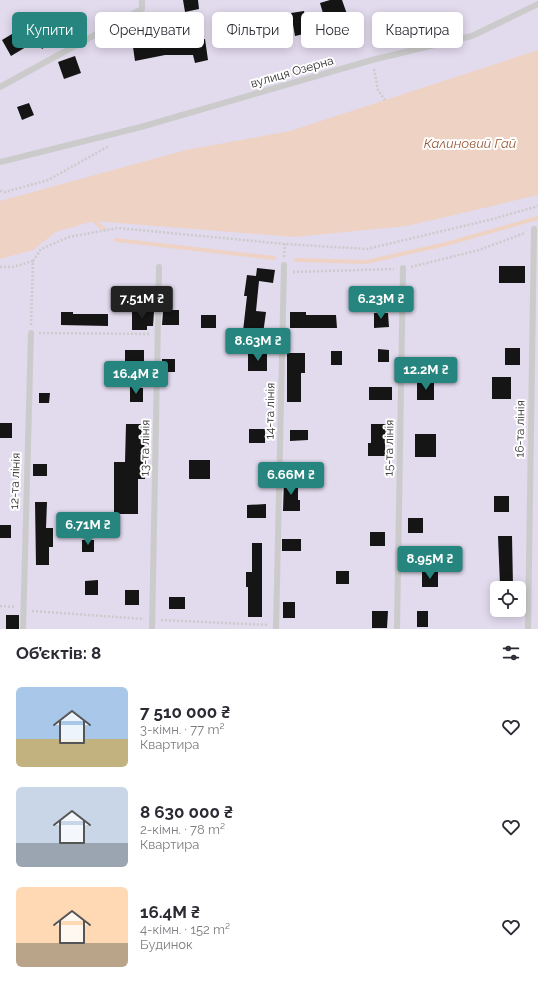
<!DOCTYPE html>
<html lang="uk">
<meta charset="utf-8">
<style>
:root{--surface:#fff;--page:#f7f7f7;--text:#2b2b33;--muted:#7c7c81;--accent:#26867f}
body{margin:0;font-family:Raleway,sans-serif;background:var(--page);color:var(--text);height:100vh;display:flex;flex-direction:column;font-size:15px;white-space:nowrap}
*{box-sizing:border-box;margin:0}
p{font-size:13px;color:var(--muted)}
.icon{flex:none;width:22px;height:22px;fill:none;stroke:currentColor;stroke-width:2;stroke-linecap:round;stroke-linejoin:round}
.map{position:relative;height:629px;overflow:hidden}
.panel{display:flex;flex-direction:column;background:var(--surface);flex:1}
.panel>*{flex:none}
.top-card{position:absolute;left:12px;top:12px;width:514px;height:36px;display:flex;gap:8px}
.fabs{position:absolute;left:490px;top:581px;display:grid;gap:8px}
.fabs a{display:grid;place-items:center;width:36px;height:36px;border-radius:6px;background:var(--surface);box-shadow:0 2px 10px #0003;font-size:20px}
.price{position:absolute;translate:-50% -34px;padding:0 9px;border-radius:4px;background:var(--accent);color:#fff;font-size:13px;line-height:26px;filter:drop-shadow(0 1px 2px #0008)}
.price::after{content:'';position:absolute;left:50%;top:24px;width:12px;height:9px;margin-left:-6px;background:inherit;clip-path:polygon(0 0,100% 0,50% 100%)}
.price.active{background:#222;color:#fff}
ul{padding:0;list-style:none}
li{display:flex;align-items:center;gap:12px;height:100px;padding:0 16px}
li span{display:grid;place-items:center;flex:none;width:112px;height:80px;border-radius:6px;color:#555}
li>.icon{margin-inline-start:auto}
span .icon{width:48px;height:48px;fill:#fffc;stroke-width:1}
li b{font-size:17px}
h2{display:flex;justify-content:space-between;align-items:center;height:48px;padding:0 16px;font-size:17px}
.chip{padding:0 14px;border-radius:6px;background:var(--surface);box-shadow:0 2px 10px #0003;font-size:14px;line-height:36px}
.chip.active{background:var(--accent);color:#fff}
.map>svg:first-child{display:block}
</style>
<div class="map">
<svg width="538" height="629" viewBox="0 0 538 629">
<rect width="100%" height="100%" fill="#fff"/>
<path fill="#e2daed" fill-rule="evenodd" d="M 0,0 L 538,0 L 538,629 L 0,629 ZM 497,588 L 519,588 L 519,610 L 497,610 Z"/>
<path fill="#eed3c4" d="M 538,50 L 538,195 L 407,226 L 294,237 L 94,221 L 56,232 L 33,250 L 0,259 L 0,201 L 186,150 L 290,131 Z"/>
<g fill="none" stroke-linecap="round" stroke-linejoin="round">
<path stroke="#eed3c4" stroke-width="4" d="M 94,221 L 104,229
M 116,240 L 274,258
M 296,260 L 366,262 L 446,244 L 538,218"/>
</g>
<path fill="#151515" d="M 183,0 L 198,0 L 199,9 L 185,12 Z
M 330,0 L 342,0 L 347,14 L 325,20 L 320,3 Z
M 304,11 L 308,33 L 295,36 L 291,13 Z
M 264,19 L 266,35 L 254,37 L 252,21 Z
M 233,21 L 235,32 L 219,35 L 217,23 Z
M 46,29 L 53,42 L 42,49 L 34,36 Z
M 17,31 L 26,47 L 11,56 L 2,40 Z
M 165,38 L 183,38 L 183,42 L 205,39 L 208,60 L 195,63 L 193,55 L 165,55 L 135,61 L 133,47 L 165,41 Z
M 75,56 L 81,73 L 64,79 L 58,62 Z
M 29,103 L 34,115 L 22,120 L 17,107 Z
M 499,266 L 525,266 L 525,283 L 499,283 Z
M 257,268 L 275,270 L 273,283 L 259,281 L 256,311 L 266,312 L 263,334 L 243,331 L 247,296 L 244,296 L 247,275 L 256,276 Z
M 165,310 L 179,310 L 179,325 L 162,325 L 163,312 Z
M 61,312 L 73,312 L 73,314 L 108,314 L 108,326 L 61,325 Z
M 132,312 L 154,312 L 153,326 L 147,326 L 147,330 L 132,330 Z
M 290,312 L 306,312 L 306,315 L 336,315 L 337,328 L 290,328 Z
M 374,313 L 388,313 L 389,327 L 374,328 Z
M 201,315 L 216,315 L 216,328 L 201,328 Z
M 505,348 L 520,348 L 520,365 L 505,365 Z
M 378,349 L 389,350 L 389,362 L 378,362 Z
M 125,350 L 144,350 L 144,364 L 125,364 Z
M 331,351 L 342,351 L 342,365 L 331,365 Z
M 248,353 L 267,353 L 267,371 L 248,371 Z
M 287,353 L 305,353 L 305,373 L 301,373 L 301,402 L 287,402 Z
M 162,359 L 175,359 L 175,372 L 162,372 Z
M 492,377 L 511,377 L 511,399 L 492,399 Z
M 417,382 L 434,382 L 434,400 L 417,400 Z
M 130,387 L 143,388 L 143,402 L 130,402 Z
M 369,387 L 392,387 L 392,400 L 369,400 Z
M 39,393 L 50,393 L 49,403 L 39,403 Z
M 0,423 L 12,423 L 12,438 L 0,438 Z
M 126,424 L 141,424 L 141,428 L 144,428 L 145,479 L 138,479 L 138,514 L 114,514 L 114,462 L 125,462 Z
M 371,424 L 390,424 L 390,434 L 385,434 L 385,456 L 368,456 L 368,443 L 371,443 Z
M 249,429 L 265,429 L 265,443 L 249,443 Z
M 290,430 L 308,430 L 308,440 L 290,441 Z
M 415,434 L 436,434 L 436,457 L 415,457 Z
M 189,460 L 210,460 L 210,479 L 189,479 Z
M 33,464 L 47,464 L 47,476 L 33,476 Z
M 298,479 L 298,500 L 300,500 L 300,511 L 283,511 L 284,480 Z
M 494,496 L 509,496 L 509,512 L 494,512 Z
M 35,502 L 47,502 L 46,528 L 53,528 L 53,547 L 49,547 L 49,565 L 36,565 Z
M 266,504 L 266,518 L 247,518 L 247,505 Z
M 408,518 L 423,518 L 423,533 L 408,533 Z
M 0,525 L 11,525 L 11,538 L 0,538 Z
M 370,532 L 385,532 L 385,546 L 370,546 Z
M 498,536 L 512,536 L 513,586 L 500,585 Z
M 282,539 L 301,539 L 301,551 L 282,551 Z
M 82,540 L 94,540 L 94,552 L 82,552 Z
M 252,543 L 262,543 L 262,617 L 248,617 L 248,587 L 246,587 L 246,572 L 252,572 Z
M 336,571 L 349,571 L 349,584 L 336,584 Z
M 422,572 L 438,572 L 438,587 L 422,587 Z
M 98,580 L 98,595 L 85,595 L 85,581 Z
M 125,590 L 139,590 L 139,605 L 125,605 Z
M 169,597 L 185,597 L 185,609 L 169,609 Z
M 283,602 L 295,602 L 295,618 L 283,618 Z
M 372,611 L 388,611 L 387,628 L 372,628 Z
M 417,611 L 428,611 L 428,627 L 417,627 Z
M 6,615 L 19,615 L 19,629 L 6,629 Z"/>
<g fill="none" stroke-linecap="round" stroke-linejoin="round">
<path stroke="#cbcbcb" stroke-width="2.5" stroke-dasharray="2 2" stroke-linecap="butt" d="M 374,69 L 378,90 L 385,100
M 0,191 L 5,192 L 48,180 L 109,146
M 284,257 L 285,244
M 0,267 L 13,267 L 33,261
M 411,267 L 479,250 L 525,233
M 293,272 L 394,269
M 31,325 L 33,261 L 41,249 L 69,237 L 118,228 L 285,244 L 367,249 L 493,219 L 538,206
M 39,333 L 150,334
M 0,606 L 15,607
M 32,611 L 144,619
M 161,620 L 268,625"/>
<path stroke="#cbcbcb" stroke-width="6" d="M 0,87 L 142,9 L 142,0
M 0,162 L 141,127 L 372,60 L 472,36 L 538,4
M 23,629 L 31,333
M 152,629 L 159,267
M 276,629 L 284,265
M 397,629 L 403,268
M 528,629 L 534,229"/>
</g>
<g text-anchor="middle" stroke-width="4" stroke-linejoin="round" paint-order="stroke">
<g font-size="12" fill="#2e2e2e" stroke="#fff">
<text transform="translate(292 72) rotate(-16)" y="4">вулиця Озерна</text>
<text transform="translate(270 411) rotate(-89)" y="4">14-та лінія</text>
<text transform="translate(520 429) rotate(-89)" y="4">16-та лінія</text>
<text transform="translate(145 448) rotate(-89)" y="4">13-та лінія</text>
<text transform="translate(389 448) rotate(-89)" y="4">15-та лінія</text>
<text transform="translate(15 481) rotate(-88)" y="4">12-та лінія</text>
</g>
<g font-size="13" font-style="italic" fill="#975735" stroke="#fff">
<text x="470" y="148">Калиновий Гай</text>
</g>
</g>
</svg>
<div class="fabs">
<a><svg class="icon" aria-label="locate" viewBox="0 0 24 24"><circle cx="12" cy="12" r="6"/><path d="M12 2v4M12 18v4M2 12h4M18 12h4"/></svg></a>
</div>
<b class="price active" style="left:142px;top:320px">7.51M ₴</b>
<b class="price" style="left:381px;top:320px">6.23M ₴</b>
<b class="price" style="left:258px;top:362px">8.63M ₴</b>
<b class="price" style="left:426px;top:391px">12.2M ₴</b>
<b class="price" style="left:136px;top:395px">16.4M ₴</b>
<b class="price" style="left:291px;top:496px">6.66M ₴</b>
<b class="price" style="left:88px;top:546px">6.71M ₴</b>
<b class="price" style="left:430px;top:580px">8.95M ₴</b>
<div class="top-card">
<a class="chip active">Купити</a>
<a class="chip">Орендувати</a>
<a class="chip">Фільтри</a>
<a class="chip">Нове</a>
<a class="chip">Квартира</a>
</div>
</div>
<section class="panel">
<h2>Об’єктів: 8<svg class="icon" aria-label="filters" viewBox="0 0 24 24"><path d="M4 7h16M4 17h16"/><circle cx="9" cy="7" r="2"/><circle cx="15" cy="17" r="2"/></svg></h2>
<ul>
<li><span style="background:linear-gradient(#a9c7e8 65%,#c2b280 0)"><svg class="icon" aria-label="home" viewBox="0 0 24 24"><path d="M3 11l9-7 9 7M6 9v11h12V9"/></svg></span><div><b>7 510 000 ₴</b><p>3-кімн. · 77 m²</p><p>Квартира</p></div><svg class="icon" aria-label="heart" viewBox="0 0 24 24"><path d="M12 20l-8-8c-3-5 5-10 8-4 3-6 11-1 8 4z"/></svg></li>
<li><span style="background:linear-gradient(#c9d6e8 70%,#9aa5b1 0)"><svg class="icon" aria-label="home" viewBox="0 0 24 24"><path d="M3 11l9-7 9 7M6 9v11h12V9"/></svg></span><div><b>8 630 000 ₴</b><p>2-кімн. · 78 m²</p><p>Квартира</p></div><svg class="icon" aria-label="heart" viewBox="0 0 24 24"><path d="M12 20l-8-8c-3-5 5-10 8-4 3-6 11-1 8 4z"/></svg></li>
<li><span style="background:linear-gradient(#ffd9b3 70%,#b9a48a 0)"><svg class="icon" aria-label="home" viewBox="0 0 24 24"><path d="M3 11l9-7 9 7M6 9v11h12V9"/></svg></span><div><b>16.4M ₴</b><p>4-кімн. · 152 m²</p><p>Будинок</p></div><svg class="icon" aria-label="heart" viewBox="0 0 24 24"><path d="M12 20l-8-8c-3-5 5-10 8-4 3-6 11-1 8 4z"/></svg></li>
</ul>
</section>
